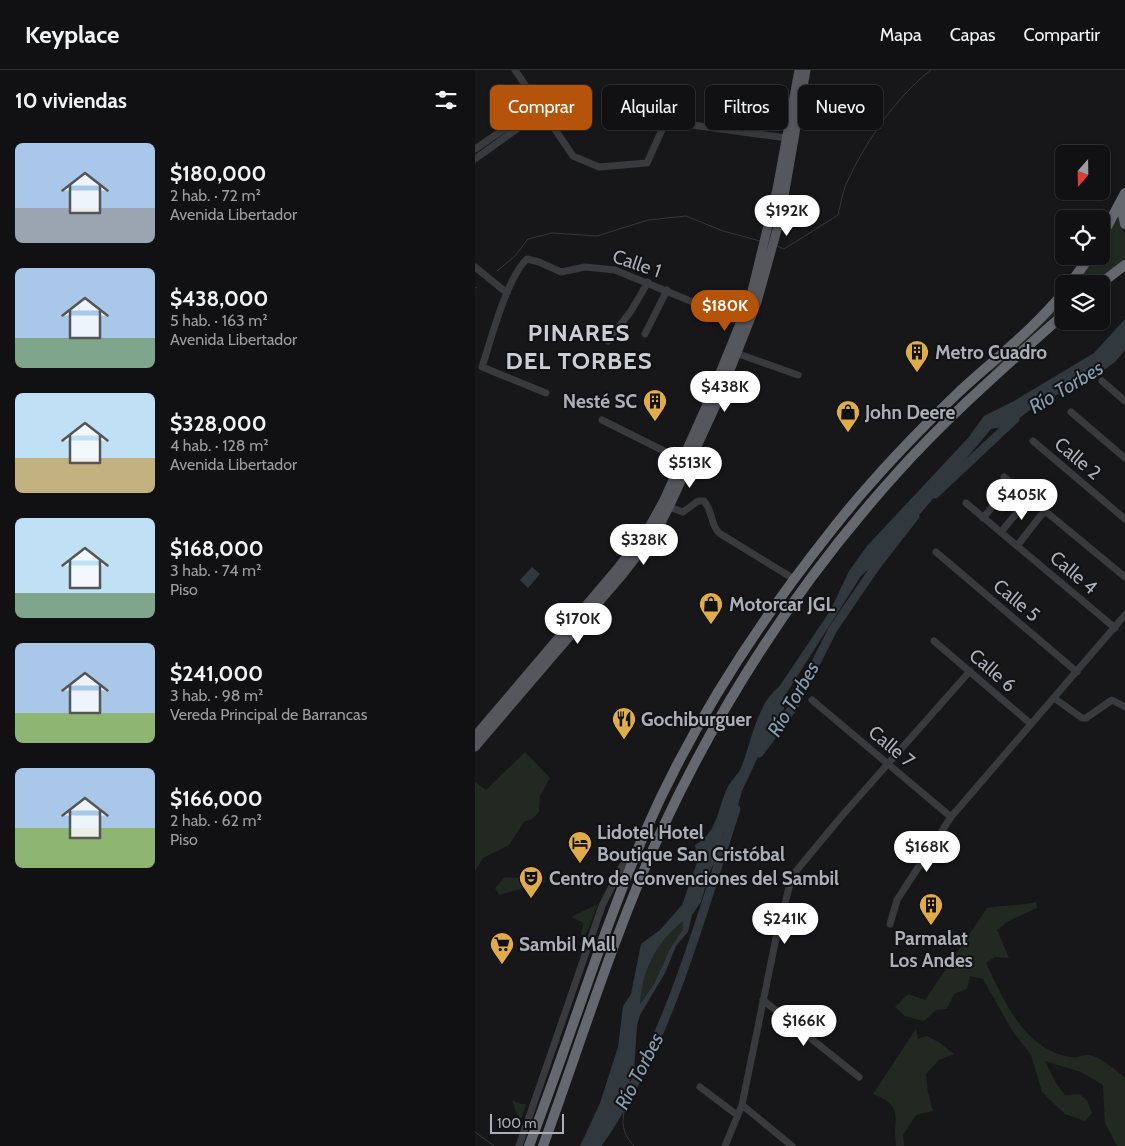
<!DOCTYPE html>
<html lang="es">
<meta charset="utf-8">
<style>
:root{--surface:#111113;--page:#1a1a1c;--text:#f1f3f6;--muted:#9c9da0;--line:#303133;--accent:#b45309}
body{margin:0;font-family:Cabin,sans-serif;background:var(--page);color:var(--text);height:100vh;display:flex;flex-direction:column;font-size:19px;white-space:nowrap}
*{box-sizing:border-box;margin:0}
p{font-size:16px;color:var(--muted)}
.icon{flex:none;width:28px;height:28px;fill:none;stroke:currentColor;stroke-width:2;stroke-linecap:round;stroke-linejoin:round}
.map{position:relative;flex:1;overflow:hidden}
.side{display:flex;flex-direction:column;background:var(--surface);width:475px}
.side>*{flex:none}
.hud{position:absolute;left:15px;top:15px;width:475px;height:45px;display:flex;gap:10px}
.needle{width:32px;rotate:200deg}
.controls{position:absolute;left:580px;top:75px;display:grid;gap:10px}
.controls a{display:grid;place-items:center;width:55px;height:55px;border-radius:8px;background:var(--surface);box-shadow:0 1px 4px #0004,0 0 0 1px var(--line);font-size:25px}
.scale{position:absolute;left:15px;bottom:12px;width:74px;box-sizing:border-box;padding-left:5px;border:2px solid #abafb8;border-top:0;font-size:14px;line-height:18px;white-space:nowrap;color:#abafb8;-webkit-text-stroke:4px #121214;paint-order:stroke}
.price{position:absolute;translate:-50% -42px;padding:0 11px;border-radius:18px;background:#fff;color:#222;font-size:16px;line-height:32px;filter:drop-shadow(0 1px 2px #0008)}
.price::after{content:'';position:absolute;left:50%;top:30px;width:15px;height:11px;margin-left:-8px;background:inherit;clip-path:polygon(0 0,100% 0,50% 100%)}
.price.active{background:var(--accent);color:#fff}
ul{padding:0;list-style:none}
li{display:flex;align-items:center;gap:15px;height:125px;padding:0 15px}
li span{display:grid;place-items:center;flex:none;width:140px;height:100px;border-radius:8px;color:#555}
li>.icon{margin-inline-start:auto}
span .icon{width:60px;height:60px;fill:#fffc;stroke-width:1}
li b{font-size:21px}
h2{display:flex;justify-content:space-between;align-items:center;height:60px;padding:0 15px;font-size:21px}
.chip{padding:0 18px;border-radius:8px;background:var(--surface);box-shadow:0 1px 4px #0004,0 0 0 1px var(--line);font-size:18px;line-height:45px}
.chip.active{background:var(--accent);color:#fff}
header{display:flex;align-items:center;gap:30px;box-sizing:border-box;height:70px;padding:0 25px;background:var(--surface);border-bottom:1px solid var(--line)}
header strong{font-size:24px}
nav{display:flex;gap:28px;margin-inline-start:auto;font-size:18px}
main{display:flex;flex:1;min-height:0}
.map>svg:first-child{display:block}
</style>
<header>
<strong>Keyplace</strong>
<nav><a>Mapa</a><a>Capas</a><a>Compartir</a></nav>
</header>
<main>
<section class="side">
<h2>10 viviendas<svg class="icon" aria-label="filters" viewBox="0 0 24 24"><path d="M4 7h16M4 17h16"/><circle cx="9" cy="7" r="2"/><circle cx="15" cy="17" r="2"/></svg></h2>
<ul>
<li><span style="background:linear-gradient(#a9c7e8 65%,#9aa5b1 0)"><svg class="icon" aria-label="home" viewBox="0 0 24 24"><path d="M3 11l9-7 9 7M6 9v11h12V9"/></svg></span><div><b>$180,000</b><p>2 hab. · 72 m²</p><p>Avenida Libertador</p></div></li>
<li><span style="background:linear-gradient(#a9c7e8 70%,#7fa58c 0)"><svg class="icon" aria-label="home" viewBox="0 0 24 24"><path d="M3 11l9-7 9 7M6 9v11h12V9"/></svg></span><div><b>$438,000</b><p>5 hab. · 163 m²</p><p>Avenida Libertador</p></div></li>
<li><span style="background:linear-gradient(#bfe0f5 65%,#c2b280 0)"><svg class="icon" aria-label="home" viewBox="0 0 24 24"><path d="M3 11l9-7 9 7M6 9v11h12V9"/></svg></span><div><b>$328,000</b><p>4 hab. · 128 m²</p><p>Avenida Libertador</p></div></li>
<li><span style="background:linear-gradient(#bfe0f5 75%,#7fa58c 0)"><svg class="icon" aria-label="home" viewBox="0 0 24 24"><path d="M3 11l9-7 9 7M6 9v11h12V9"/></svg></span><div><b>$168,000</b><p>3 hab. · 74 m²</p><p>Piso</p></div></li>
<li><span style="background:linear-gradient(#a9c7e8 70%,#8fb573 0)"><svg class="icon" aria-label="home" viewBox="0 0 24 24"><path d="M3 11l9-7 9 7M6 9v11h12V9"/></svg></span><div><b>$241,000</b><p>3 hab. · 98 m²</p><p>Vereda Principal de Barrancas</p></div></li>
<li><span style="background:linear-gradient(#a9c7e8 60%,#8fb573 0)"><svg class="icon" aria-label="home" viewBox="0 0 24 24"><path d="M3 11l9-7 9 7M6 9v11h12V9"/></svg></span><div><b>$166,000</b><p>2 hab. · 62 m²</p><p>Piso</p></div></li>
</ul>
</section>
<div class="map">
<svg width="650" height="1076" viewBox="0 0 650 1076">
<rect width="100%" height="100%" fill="#171719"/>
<path fill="#222923" d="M 643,143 L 644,152 L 650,163 L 650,190 L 617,214 L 601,214 L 620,186 L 626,186 L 626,177 Z
M 589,229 L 589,235 L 518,302 L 516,300 Z
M 50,682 L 75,708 L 65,726 L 64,742 L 57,749 L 49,752 L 34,775 L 8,788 L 0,801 L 0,712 L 11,720 Z
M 66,803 L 70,812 L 24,825 L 20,818 L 30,807 L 53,809 Z
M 561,832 L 562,838 L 532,852 L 522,860 L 534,888 L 520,887 L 511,893 C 530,932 548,978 595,987 C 602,989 608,984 615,985 C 627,988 641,1000 650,1008 L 650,1076 L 642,1076 L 630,1053 L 628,1015 L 606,1002 L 570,991 L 582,1015 L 590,1025 L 604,1024 L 612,1030 L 617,1043 L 610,1051 L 590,1044 L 567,1022 L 556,985 L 538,962 L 508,909 L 495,906 L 492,919 L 479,924 L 472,939 L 461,940 L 449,951 L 430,946 L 420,937 L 433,924 L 450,930 L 512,838 C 529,835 544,836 561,832 Z
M 123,834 L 112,862 L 108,867 L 106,863 L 109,853 L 96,847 Z
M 208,850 L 208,859 L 195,879 L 179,914 L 164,935 C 170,897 179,876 208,850 Z
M 441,959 L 443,969 L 452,966 L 465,973 L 479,984 L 464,990 L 451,1004 L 453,1023 L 458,1041 L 441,1045 L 428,1065 L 429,1076 L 421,1076 C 417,1050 431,1036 398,1024 Z
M 37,1030 L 45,1034 L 51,1034 L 45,1053 Z"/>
<path fill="#31383e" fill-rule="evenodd" d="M 650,249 L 650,280 L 640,292 L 612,312 L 585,323 L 555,340 L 534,356 L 516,359 L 446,443 L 422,464 L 405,489 L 386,506 L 311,624 L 309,639 L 283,687 L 267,721 L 260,745 L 249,762 L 244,784 L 234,803 L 226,832 L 217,845 L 213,862 L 201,876 L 190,903 L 165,945 L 162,956 L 159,1002 L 126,1076 L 105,1076 L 125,1033 L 143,977 L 148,936 L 156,924 L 166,874 L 185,860 L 207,835 L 223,790 L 220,775 C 242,763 242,741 251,721 C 254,712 262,706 266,698 C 276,673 282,633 304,617 L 355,541 L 374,501 L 392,476 L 493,368 L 509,346 L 539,331 L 619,283 ZM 208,851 L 208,859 L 195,879 L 179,914 L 165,934 C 168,899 181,873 208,851 Z
M 57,497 L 65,504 L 53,518 L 45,510 Z"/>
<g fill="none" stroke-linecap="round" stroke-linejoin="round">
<path stroke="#31383e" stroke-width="1" d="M 302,176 L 309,179 L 363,145 C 366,133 368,119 374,108 C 391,71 423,25 456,0
M 22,201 L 40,186 L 53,169 L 77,163 L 122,166 L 173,150 L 211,146 L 248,161 L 285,171
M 0,218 L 2,217
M 151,1031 C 147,1050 145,1061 159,1076
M 0,1062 L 19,1076"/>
<path stroke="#31383e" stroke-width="9" d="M 460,424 L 540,349
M 284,683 L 319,636 L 358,559 L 401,496 L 440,446
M 121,1076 C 193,975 223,855 261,739"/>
<path stroke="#393a3e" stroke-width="7" d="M 40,0 L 98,86 L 124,97 L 172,93 L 190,53 L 195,52 L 312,68
M 0,79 L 63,36
M 0,89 L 67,41
M 0,197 L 32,223
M 170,264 L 192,220
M 133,271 L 156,241 L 173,212
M 258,282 L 323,305
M 627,311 L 650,331
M 71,323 L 7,297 C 16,270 32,207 52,189 L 64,192 L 86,202 L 110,197 L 140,200 L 242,242
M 596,342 L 650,388
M 127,350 L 207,390
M 558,371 L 650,449
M 529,407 L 650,507
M 491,433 L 640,558
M 194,437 L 208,442 L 223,431 L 229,431 C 238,441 235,454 244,463 L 319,509
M 508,448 L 537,413
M 526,462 L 554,428
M 542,476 L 570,440
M 461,482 L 602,602
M 459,571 L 556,654
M 579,628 L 607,648 L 611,648 L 637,630 L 650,637
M 337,630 L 476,747
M 415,854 L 422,830 L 476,747 L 650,545
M 288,930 L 384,1007
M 225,1017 L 262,1045
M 267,1035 L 317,1076
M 44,1076 L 127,836 L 147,796 L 160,783
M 250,1076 L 267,1035 L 301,868 L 317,806 L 365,748 L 495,601"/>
<path stroke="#55575c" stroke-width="9" d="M 0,666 L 142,499 L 173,459 L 188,432 L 234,330 L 275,229 L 302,119 L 324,0
M 0,677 L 148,504 L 183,459 L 194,437 L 242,333 L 282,232 L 305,149 L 331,0"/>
<path stroke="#65686e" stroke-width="10" d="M 650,130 L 648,145 L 650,154
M 626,168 L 650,123
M 595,214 L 615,186
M 625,214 L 650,195
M 54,1076 C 94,972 126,865 170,762 C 217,654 283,553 356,461 C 395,411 439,365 485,321 C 520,289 559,259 589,222
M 68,1076 C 107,969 140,860 188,757 C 248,629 327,508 422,403 C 473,346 532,295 589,244"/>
</g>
<defs>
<g id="building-pin" transform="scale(1.25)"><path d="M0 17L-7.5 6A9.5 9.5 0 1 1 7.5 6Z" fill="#e0ac49" stroke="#121214"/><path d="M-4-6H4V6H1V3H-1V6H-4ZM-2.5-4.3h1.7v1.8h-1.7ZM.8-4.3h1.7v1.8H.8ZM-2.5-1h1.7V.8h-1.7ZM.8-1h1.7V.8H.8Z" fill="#111"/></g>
<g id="shop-pin" transform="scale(1.25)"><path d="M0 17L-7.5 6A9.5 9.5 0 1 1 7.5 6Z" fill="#e0ac49" stroke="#121214"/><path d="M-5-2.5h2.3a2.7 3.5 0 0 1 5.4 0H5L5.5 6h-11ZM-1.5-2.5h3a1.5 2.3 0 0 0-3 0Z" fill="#111"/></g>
<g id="restaurant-pin" transform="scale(1.25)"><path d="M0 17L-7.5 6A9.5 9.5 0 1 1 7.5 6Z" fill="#e0ac49" stroke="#121214"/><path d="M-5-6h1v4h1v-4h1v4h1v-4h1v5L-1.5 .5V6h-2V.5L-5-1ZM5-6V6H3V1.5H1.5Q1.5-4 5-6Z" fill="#111"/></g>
<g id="hotel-pin" transform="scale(1.25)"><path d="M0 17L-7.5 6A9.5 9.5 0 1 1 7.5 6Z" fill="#e0ac49" stroke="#121214"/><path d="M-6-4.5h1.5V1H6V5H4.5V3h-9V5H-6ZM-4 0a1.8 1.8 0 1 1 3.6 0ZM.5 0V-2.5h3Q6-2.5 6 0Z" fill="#111"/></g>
<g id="theatre-pin" transform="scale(1.25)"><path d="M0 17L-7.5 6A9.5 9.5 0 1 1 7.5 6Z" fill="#e0ac49" stroke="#121214"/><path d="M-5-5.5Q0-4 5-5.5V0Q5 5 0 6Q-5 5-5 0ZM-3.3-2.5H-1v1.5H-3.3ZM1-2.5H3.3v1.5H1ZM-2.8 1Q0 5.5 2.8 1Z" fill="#111"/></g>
<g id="supermarket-pin" transform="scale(1.25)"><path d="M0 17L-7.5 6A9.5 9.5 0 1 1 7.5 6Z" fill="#e0ac49" stroke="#121214"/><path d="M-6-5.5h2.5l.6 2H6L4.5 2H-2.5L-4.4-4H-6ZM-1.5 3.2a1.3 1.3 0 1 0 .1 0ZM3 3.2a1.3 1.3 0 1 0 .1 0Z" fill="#111"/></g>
</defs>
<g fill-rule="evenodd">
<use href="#building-pin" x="442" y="282"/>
<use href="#building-pin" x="180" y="331"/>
<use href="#shop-pin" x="373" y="342"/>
<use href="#shop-pin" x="236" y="534"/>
<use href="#restaurant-pin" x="149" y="649"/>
<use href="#hotel-pin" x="105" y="773"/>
<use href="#theatre-pin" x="56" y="808"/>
<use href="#building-pin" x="456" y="835"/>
<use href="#supermarket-pin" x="27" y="874"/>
</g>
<g text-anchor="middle" stroke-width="4" stroke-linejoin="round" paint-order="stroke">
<g font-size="19" fill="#abafb8" stroke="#121214">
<text transform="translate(162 193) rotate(19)" y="7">Calle 1</text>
<text transform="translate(603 388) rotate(40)" y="7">Calle 2</text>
<text transform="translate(599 502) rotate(40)" y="7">Calle 4</text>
<text transform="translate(542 530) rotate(40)" y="7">Calle 5</text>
<text transform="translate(518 600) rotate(41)" y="7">Calle 6</text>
<text transform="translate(417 676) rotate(40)" y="7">Calle 7</text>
</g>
<g font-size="19" font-weight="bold" fill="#abafb8" stroke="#121214" text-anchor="start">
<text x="460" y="289">Metro Cuadro</text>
<text x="162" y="338" text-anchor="end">Nesté SC</text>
<text x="390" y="349">John Deere</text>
<text x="254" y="541">Motorcar JGL</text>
<text x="166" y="656">Gochiburguer</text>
<text x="122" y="769">Lidotel Hotel<tspan x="122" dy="22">Boutique San Cristóbal</tspan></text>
<text x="74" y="815">Centro de Convenciones del Sambil</text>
<text x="456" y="875" text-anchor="middle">Parmalat<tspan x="456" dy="22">Los Andes</tspan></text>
<text x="44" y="881">Sambil Mall</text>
</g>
<g font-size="20" font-style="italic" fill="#869caf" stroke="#121214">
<text transform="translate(591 317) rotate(-31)" y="7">Río Torbes</text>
<text transform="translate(318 629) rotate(-60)" y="7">Río Torbes</text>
<text transform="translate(164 1001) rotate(-63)" y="7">Río Torbes</text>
</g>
<g font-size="24" font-weight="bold" letter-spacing="1" fill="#cbced4" stroke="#121214">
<text x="104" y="271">PINARES<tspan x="104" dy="28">DEL TORBES</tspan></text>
</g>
</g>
</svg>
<div class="controls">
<a><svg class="needle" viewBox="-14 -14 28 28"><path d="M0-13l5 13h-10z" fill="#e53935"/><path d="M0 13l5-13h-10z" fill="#9c9da0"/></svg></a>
<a><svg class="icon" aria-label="locate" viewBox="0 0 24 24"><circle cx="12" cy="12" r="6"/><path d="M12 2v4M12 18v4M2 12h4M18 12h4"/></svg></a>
<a><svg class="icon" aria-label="layers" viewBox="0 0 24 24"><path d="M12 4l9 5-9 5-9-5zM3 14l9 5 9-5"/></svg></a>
</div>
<div class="scale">100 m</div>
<b class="price" style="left:312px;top:167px">$192K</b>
<b class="price active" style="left:250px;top:262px">$180K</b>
<b class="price" style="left:250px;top:343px">$438K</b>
<b class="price" style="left:215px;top:419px">$513K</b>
<b class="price" style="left:547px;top:451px">$405K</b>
<b class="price" style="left:169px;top:496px">$328K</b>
<b class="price" style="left:103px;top:575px">$170K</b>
<b class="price" style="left:452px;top:803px">$168K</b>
<b class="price" style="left:310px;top:875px">$241K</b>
<b class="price" style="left:329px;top:977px">$166K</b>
<div class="hud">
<a class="chip active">Comprar</a>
<a class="chip">Alquilar</a>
<a class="chip">Filtros</a>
<a class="chip">Nuevo</a>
</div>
</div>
</main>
